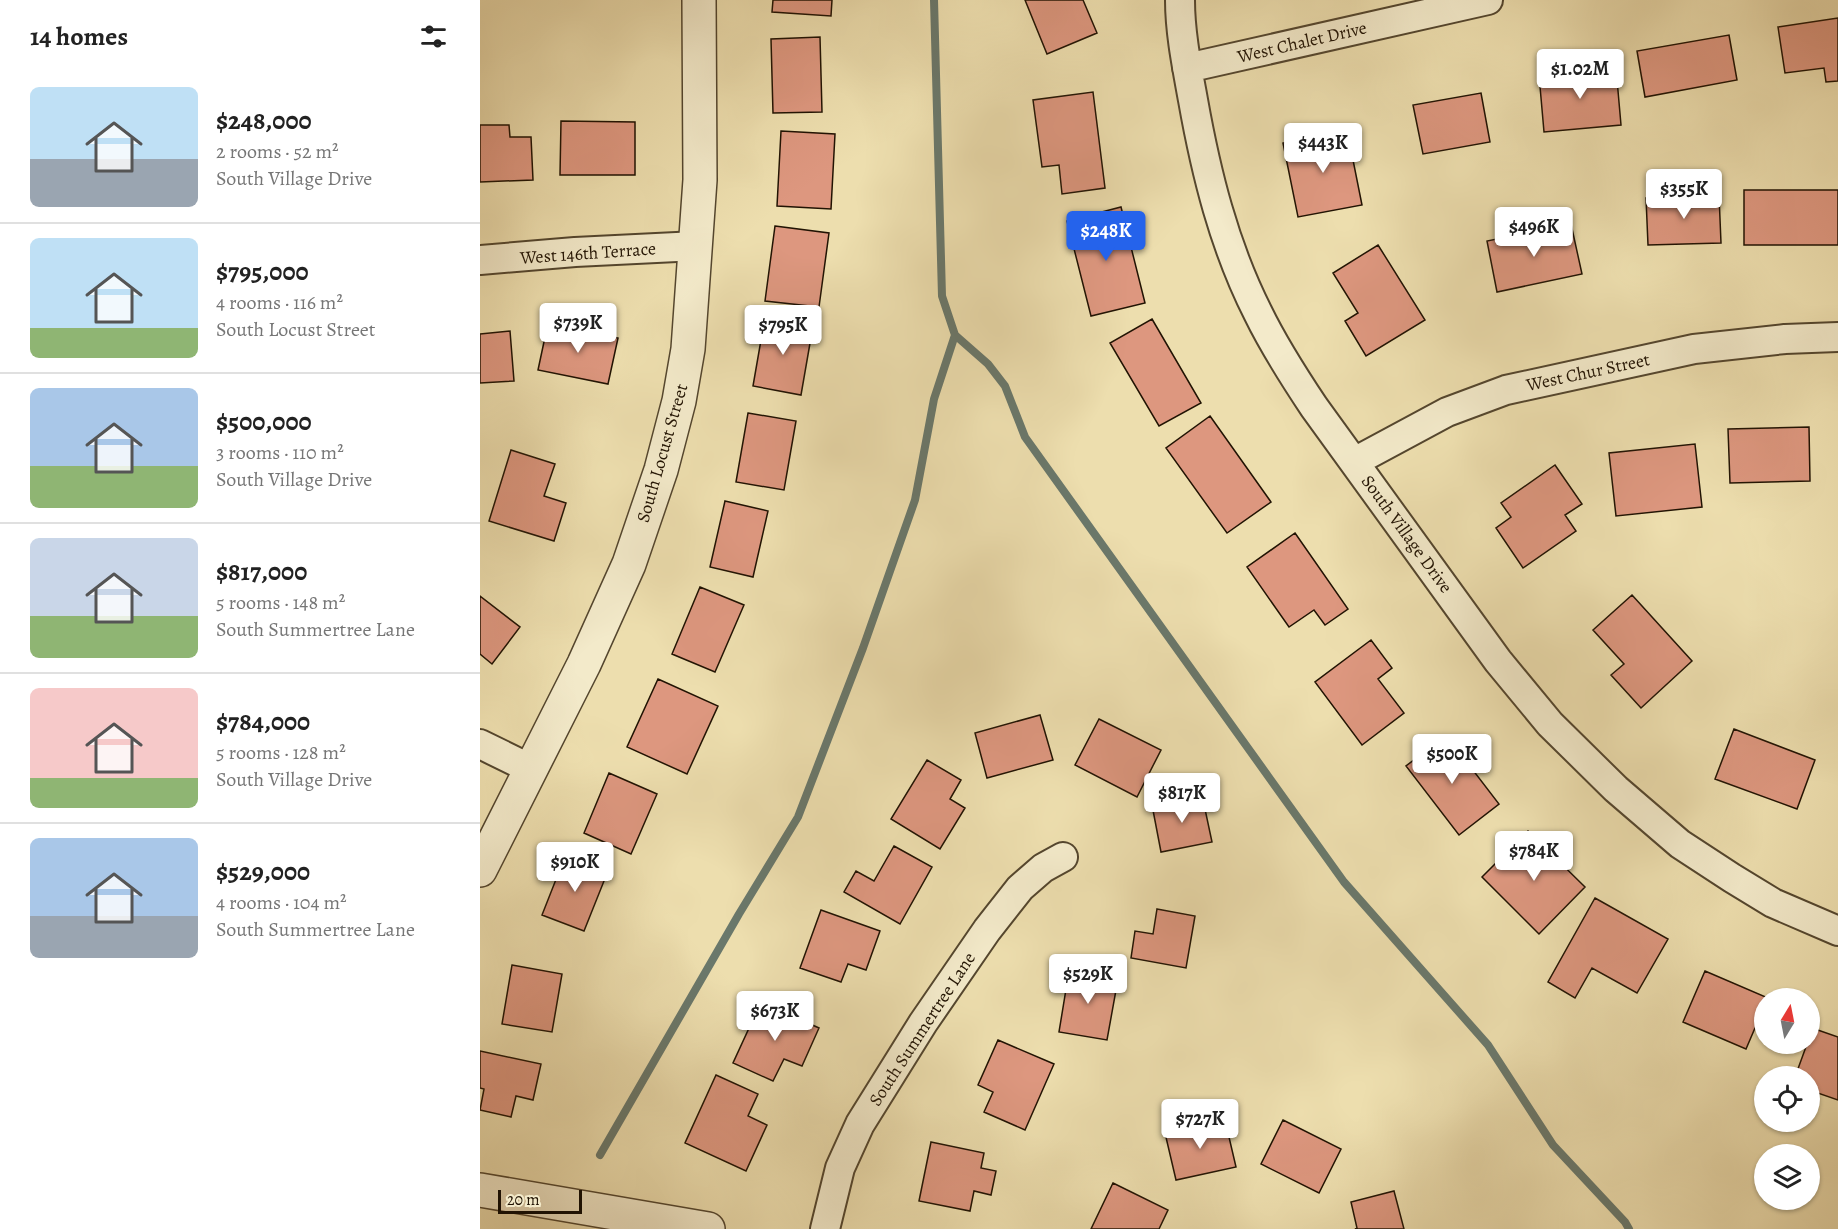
<!DOCTYPE html>
<meta charset="utf-8">
<style>
:root{--surface:#fff;--page:#f6f6f6;--text:#222;--muted:#767676;--line:#e0e0e0;--accent:#2563eb}
body{margin:0;font-family:Alegreya,serif;background:var(--page);color:var(--text);height:100vh;display:flex;flex-direction:column;font-size:22px;white-space:nowrap}
*{box-sizing:border-box;margin:0}
p{font-size:20px;color:var(--muted)}
.icon{flex:none;width:33px;height:33px;fill:none;stroke:currentColor;stroke-width:2;stroke-linecap:round;stroke-linejoin:round}
.map{position:relative;flex:1;overflow:hidden}
.sheet{display:flex;flex-direction:column;background:var(--surface);width:480px}
.sheet>*{flex:none}
.needle{width:39px;rotate:10deg}
.fabs{position:absolute;left:1274px;top:988px;display:grid;gap:12px}
.fabs a{display:grid;place-items:center;width:66px;height:66px;border-radius:50%;background:var(--surface);box-shadow:0 2px 4px #0004;font-size:30px}
.scale{position:absolute;left:18px;bottom:15px;width:84px;box-sizing:border-box;padding-left:6px;border:3px solid #211303;border-top:0;font-size:16px;line-height:21px;white-space:nowrap;color:#211303;-webkit-text-stroke:4px #f3eaca;paint-order:stroke}
.price{position:absolute;translate:-50% -51px;padding:0 14px;border-radius:6px;background:#fff;color:#222;font-size:20px;line-height:39px;filter:drop-shadow(0 2px 3px #0008)}
.price::after{content:'';position:absolute;left:50%;top:36px;width:18px;height:14px;margin-left:-9px;background:inherit;clip-path:polygon(0 0,100% 0,50% 100%)}
.price.selected{background:var(--accent);color:#fff}
ul{padding:0;list-style:none}
li{display:flex;align-items:center;gap:18px;height:150px;padding:0 30px}
li+li{border-top:2px solid var(--line)}
li span{display:grid;place-items:center;flex:none;width:168px;height:120px;border-radius:9px;color:#555}
li>.icon{margin-inline-start:auto}
span .icon{width:72px;height:72px;fill:#fffc;stroke-width:1}
li b{font-size:26px}
h2{display:flex;justify-content:space-between;align-items:center;height:72px;padding:0 30px;font-size:26px}
main{display:flex;flex:1;min-height:0}
.map>svg:first-child{display:block}
</style>
<main>
<section class="sheet">
<h2>14 homes<svg class="icon" aria-label="filters" viewBox="0 0 24 24"><path d="M4 7h16M4 17h16"/><circle cx="9" cy="7" r="2"/><circle cx="15" cy="17" r="2"/></svg></h2>
<ul>
<li><span style="background:linear-gradient(#bfe0f5 60%,#9aa5b1 0)"><svg class="icon" aria-label="home" viewBox="0 0 24 24"><path d="M3 11l9-7 9 7M6 9v11h12V9"/></svg></span><div><b>$248,000</b><p>2 rooms · 52 m²</p><p>South Village Drive</p></div></li>
<li><span style="background:linear-gradient(#bfe0f5 75%,#8fb573 0)"><svg class="icon" aria-label="home" viewBox="0 0 24 24"><path d="M3 11l9-7 9 7M6 9v11h12V9"/></svg></span><div><b>$795,000</b><p>4 rooms · 116 m²</p><p>South Locust Street</p></div></li>
<li><span style="background:linear-gradient(#a9c7e8 65%,#8fb573 0)"><svg class="icon" aria-label="home" viewBox="0 0 24 24"><path d="M3 11l9-7 9 7M6 9v11h12V9"/></svg></span><div><b>$500,000</b><p>3 rooms · 110 m²</p><p>South Village Drive</p></div></li>
<li><span style="background:linear-gradient(#c9d6e8 65%,#8fb573 0)"><svg class="icon" aria-label="home" viewBox="0 0 24 24"><path d="M3 11l9-7 9 7M6 9v11h12V9"/></svg></span><div><b>$817,000</b><p>5 rooms · 148 m²</p><p>South Summertree Lane</p></div></li>
<li><span style="background:linear-gradient(#f6c9c9 75%,#8fb573 0)"><svg class="icon" aria-label="home" viewBox="0 0 24 24"><path d="M3 11l9-7 9 7M6 9v11h12V9"/></svg></span><div><b>$784,000</b><p>5 rooms · 128 m²</p><p>South Village Drive</p></div></li>
<li><span style="background:linear-gradient(#a9c7e8 65%,#9aa5b1 0)"><svg class="icon" aria-label="home" viewBox="0 0 24 24"><path d="M3 11l9-7 9 7M6 9v11h12V9"/></svg></span><div><b>$529,000</b><p>4 rooms · 104 m²</p><p>South Summertree Lane</p></div></li>
</ul>
</section>
<div class="map">
<svg width="1358" height="1229" viewBox="0 0 1358 1229">
<rect width="100%" height="100%" fill="#eddeae"/>
<filter id="stains"><feTurbulence type="fractalNoise" baseFrequency=".00333" numOctaves="4"/><feColorMatrix values="0 0 0 0 .2 0 0 0 0 .09 0 0 0 0 .02 0 0 0 .5 -.17"/></filter>
<radialGradient id="worn" r=".72"><stop offset=".6" stop-color="#630" stop-opacity="0"/><stop offset="1" stop-color="#630" stop-opacity=".3"/></radialGradient>
<g fill="none" stroke-linecap="round" stroke-linejoin="round">
<path stroke="#6a786b" stroke-width="8" d="M 454,0 L 462,296 L 475,335 L 508,364 L 525,386 L 545,437 L 864,882 L 1008,1045 L 1073,1145 L 1145,1222 L 1149,1229
M 120,1155 L 259,914 L 318,817 L 383,648 L 435,500 L 454,399 L 475,335"/>
</g>
<path fill="#dd977f" stroke="#211303" stroke-width="1.5" d="M 293,0 L 352,0 L 351,16 L 292,12 Z
M 545,0 L 603,0 L 617,33 L 567,54 Z
M 1358,18 L 1358,81 L 1346,82 L 1344,68 L 1305,73 L 1298,27 Z
M 1249,35 L 1257,80 L 1165,97 L 1157,51 Z
M 340,37 L 342,112 L 293,113 L 291,39 Z
M 1136,68 L 1141,125 L 1064,132 L 1059,75 Z
M 613,92 L 625,188 L 582,194 L 579,165 L 562,167 L 553,100 Z
M 1001,93 L 1010,142 L 943,154 L 933,105 Z
M 81,121 L 155,122 L 155,175 L 80,175 Z
M 0,125 L 29,125 L 30,137 L 51,137 L 53,180 L 0,182 Z
M 867,130 L 882,205 L 818,217 L 803,143 Z
M 301,131 L 355,134 L 351,209 L 297,206 Z
M 1264,190 L 1358,190 L 1358,245 L 1264,245 Z
M 1239,195 L 1241,243 L 1168,245 L 1166,198 Z
M 641,207 L 665,303 L 611,316 L 587,221 Z
M 1091,224 L 1102,274 L 1017,292 L 1007,241 Z
M 295,226 L 349,233 L 339,307 L 285,301 Z
M 898,245 L 945,320 L 886,356 L 865,321 L 878,313 L 853,273 Z
M 285,317 L 333,326 L 321,395 L 273,386 Z
M 672,319 L 721,403 L 679,426 L 630,343 Z
M 68,323 L 138,338 L 128,384 L 58,370 Z
M 30,331 L 34,381 L 0,383 L 0,334 Z
M 268,413 L 316,421 L 304,490 L 256,482 Z
M 730,416 L 791,502 L 747,533 L 686,448 Z
M 1329,427 L 1330,481 L 1250,483 L 1248,429 Z
M 1215,444 L 1222,507 L 1136,516 L 1129,453 Z
M 31,450 L 75,464 L 64,496 L 86,503 L 74,541 L 9,521 Z
M 1075,465 L 1102,504 L 1085,515 L 1096,531 L 1043,568 L 1016,528 L 1031,517 L 1021,503 Z
M 245,501 L 288,511 L 273,577 L 230,567 Z
M 815,533 L 868,609 L 845,625 L 834,610 L 809,627 L 767,567 Z
M 220,587 L 264,605 L 235,672 L 192,654 Z
M 1152,595 L 1212,661 L 1161,708 L 1131,675 L 1144,664 L 1113,630 Z
M 0,596 L 40,627 L 12,664 L 0,654 Z
M 891,640 L 912,668 L 898,679 L 924,713 L 882,745 L 835,682 Z
M 178,679 L 238,706 L 207,774 L 147,747 Z
M 560,715 L 573,760 L 507,778 L 495,733 Z
M 619,719 L 681,750 L 657,797 L 595,765 Z
M 1254,729 L 1335,760 L 1317,809 L 1235,779 Z
M 966,735 L 1019,804 L 979,835 L 926,766 Z
M 447,760 L 481,780 L 470,799 L 485,808 L 460,849 L 411,819 Z
M 129,773 L 177,794 L 151,854 L 104,833 Z
M 722,795 L 732,842 L 681,852 L 672,805 Z
M 1048,831 L 1105,887 L 1059,934 L 1002,877 Z
M 414,846 L 452,867 L 420,924 L 364,892 L 376,871 L 394,881 Z
M 86,854 L 128,871 L 104,931 L 62,915 Z
M 1115,898 L 1188,939 L 1157,993 L 1112,968 L 1095,998 L 1068,982 Z
M 677,909 L 715,916 L 706,968 L 651,958 L 655,931 L 673,934 Z
M 341,910 L 400,931 L 386,970 L 368,964 L 361,982 L 320,968 Z
M 32,965 L 82,974 L 72,1032 L 22,1024 Z
M 589,971 L 638,979 L 627,1040 L 579,1032 Z
M 1225,971 L 1288,998 L 1284,999 L 1284,1007 L 1266,1049 L 1203,1022 Z
M 281,1002 L 339,1028 L 322,1066 L 304,1059 L 293,1081 L 253,1063 Z
M 1332,1028 L 1358,1037 L 1358,1100 L 1329,1090 L 1329,1077 L 1315,1077 L 1327,1044 L 1329,1044 L 1329,1037 Z
M 518,1040 L 574,1064 L 545,1130 L 504,1112 L 513,1092 L 498,1085 Z
M 0,1051 L 61,1064 L 53,1100 L 36,1096 L 31,1117 L 0,1110 L 4,1089 L 0,1088 Z
M 236,1075 L 278,1094 L 268,1116 L 287,1125 L 266,1171 L 205,1143 Z
M 745,1120 L 756,1167 L 696,1180 L 685,1133 Z
M 803,1120 L 861,1149 L 839,1193 L 781,1164 Z
M 451,1142 L 504,1153 L 501,1168 L 516,1171 L 511,1195 L 494,1191 L 490,1211 L 439,1201 Z
M 633,1183 L 688,1210 L 679,1229 L 611,1229 Z
M 914,1191 L 924,1229 L 875,1229 L 877,1228 L 871,1202 Z"/>
<g fill="none" stroke-linecap="round" stroke-linejoin="round">
<g stroke="#54462e" stroke-width="32">
<path id="minor" d="M 700,0 C 700,33 707,67 713,100 C 726,173 744,246 778,313 C 794,346 814,377 834,407 L 1018,661 L 1070,724 L 1136,789 L 1200,844 L 1252,878 L 1293,903 L 1358,931
M 707,68 L 1008,0
M 0,260 L 95,252 L 217,246
M 874,462 L 967,412 L 1026,390 L 1214,349 L 1305,339 L 1358,337
M 0,744 L 51,769
M 345,1229 L 360,1168 L 380,1124 L 443,1023 L 507,930 L 540,888 L 563,868 L 583,857"/>
</g>
<g stroke="#54462e" stroke-width="36">
<path id="tertiary" d="M 0,870 L 104,664 L 149,564 L 181,470 L 199,401 L 208,349 L 220,180 L 219,0
M 0,1190 L 228,1229"/>
</g>
<use href="#minor" stroke="#f3eaca" stroke-width="28"/>
<use href="#tertiary" stroke="#f3eaca" stroke-width="33"/>
</g>
<g text-anchor="middle" stroke-width="4.5" stroke-linejoin="round" paint-order="stroke">
<g font-size="18" fill="#211303" stroke="#f3eaca">
<text transform="translate(822 42) rotate(-13)" y="6">West Chalet Drive</text>
<text transform="translate(108 253) rotate(-4)" y="6">West 146th Terrace</text>
<text transform="translate(1108 372) rotate(-12)" y="6">West Chur Street</text>
<text transform="translate(182 453) rotate(-74)" y="6">South Locust Street</text>
<text transform="translate(927 534) rotate(54)" y="6">South Village Drive</text>
<text transform="translate(442 1029) rotate(-57)" y="6">South Summertree Lane</text>
</g>
</g>
<rect width="100%" height="100%" filter="url(#stains)"/>
<rect width="100%" height="100%" fill="url(#worn)"/>
</svg>
<div class="fabs">
<a><svg class="needle" viewBox="-14 -14 28 28"><path d="M0-13l5 13h-10z" fill="#e53935"/><path d="M0 13l5-13h-10z" fill="#767676"/></svg></a>
<a><svg class="icon" aria-label="locate" viewBox="0 0 24 24"><circle cx="12" cy="12" r="6"/><path d="M12 2v4M12 18v4M2 12h4M18 12h4"/></svg></a>
<a><svg class="icon" aria-label="layers" viewBox="0 0 24 24"><path d="M12 4l9 5-9 5-9-5zM3 14l9 5 9-5"/></svg></a>
</div>
<div class="scale">20 m</div>
<b class="price" style="left:1100px;top:100px">$1.02M</b>
<b class="price" style="left:843px;top:174px">$443K</b>
<b class="price" style="left:1204px;top:220px">$355K</b>
<b class="price" style="left:1054px;top:258px">$496K</b>
<b class="price selected" style="left:626px;top:262px">$248K</b>
<b class="price" style="left:98px;top:354px">$739K</b>
<b class="price" style="left:303px;top:356px">$795K</b>
<b class="price" style="left:972px;top:785px">$500K</b>
<b class="price" style="left:702px;top:824px">$817K</b>
<b class="price" style="left:1054px;top:882px">$784K</b>
<b class="price" style="left:95px;top:893px">$910K</b>
<b class="price" style="left:608px;top:1005px">$529K</b>
<b class="price" style="left:295px;top:1042px">$673K</b>
<b class="price" style="left:720px;top:1150px">$727K</b>
</div>
</main>
